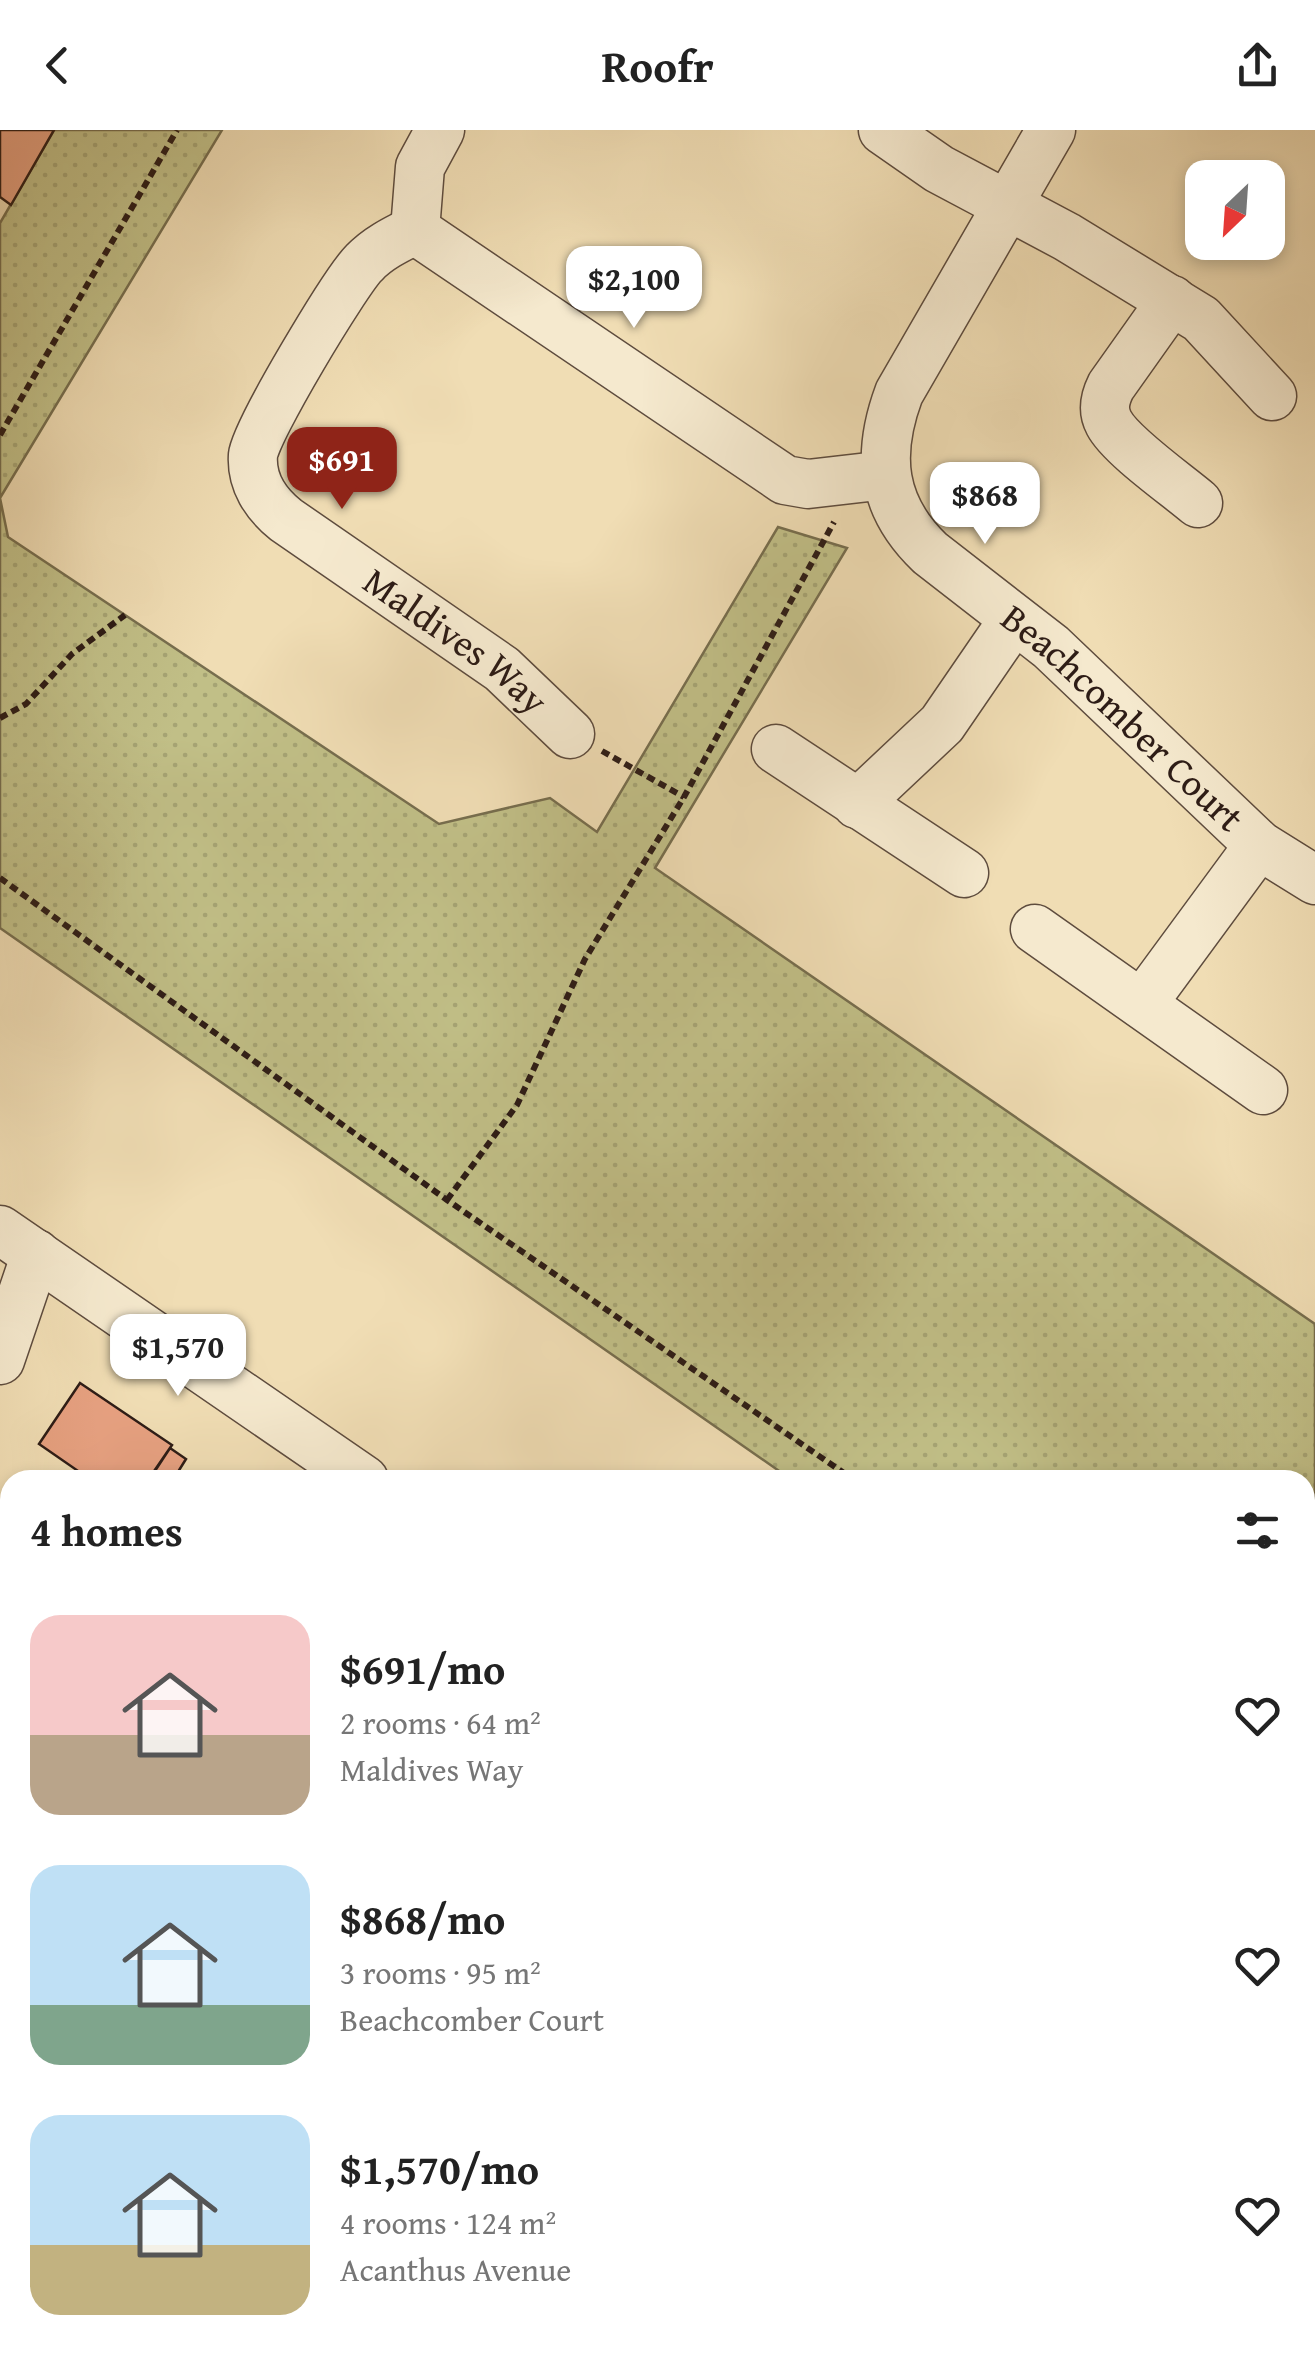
<!DOCTYPE html>
<meta charset="utf-8">
<style>
:root{--surface:#fff;--page:#f6f6f6;--text:#222;--muted:#767676;--accent:#8f2418}
body{margin:0;font-family:"Gentium Book Plus",serif;background:var(--page);color:var(--text);height:100vh;display:flex;flex-direction:column;font-size:38px;white-space:nowrap}
*{box-sizing:border-box;margin:0}
p{font-size:32px;color:var(--muted)}
.icon{flex:none;width:55px;height:55px;fill:none;stroke:currentColor;stroke-width:2;stroke-linecap:round;stroke-linejoin:round}
.map{position:relative;flex:1;overflow:hidden}
.panel{position:absolute;left:0px;top:1340px;width:1315px;height:892px;display:flex;flex-direction:column;background:var(--surface);border-radius:30px 30px 0 0;box-shadow:0 5px 15px #0003}
.panel>*{flex:none}
.needle{width:65px;rotate:205deg}
.fabs{position:absolute;left:1185px;top:30px;display:grid;gap:20px}
.fabs a{display:grid;place-items:center;width:100px;height:100px;border-radius:20px;background:var(--surface);box-shadow:0 5px 15px #0003;font-size:50px}
.price{position:absolute;translate:-50% -85px;padding:0 22px;border-radius:20px;background:#fff;color:#222;font-size:32px;line-height:65px;filter:drop-shadow(0 2px 5px #0008)}
.price::after{content:'';position:absolute;left:50%;top:60px;width:30px;height:22px;margin-left:-15px;background:inherit;clip-path:polygon(0 0,100% 0,50% 100%)}
.price.on{background:var(--accent);color:#fff}
ul{padding:0;list-style:none}
li{display:flex;align-items:center;gap:30px;height:250px;padding:0 30px}
li span{display:grid;place-items:center;flex:none;width:280px;height:200px;border-radius:30px;color:#555}
li>.icon{margin-inline-start:auto}
span .icon{width:120px;height:120px;fill:#fffc;stroke-width:1}
li b{font-size:42px}
h2{display:flex;justify-content:space-between;align-items:center;height:120px;padding:0 30px;font-size:42px}
header{display:flex;justify-content:space-between;align-items:center;height:130px;padding:0 30px;background:var(--surface);font-size:45px;font-weight:600}
.map>svg:first-child{display:block}
</style>
<header><svg class="icon" aria-label="back" viewBox="0 0 24 24"><path d="M15 5l-7 7 7 7"/></svg>Roofr<svg class="icon" aria-label="share" viewBox="0 0 24 24"><path d="M12 15V3M7 8l5-5 5 5M5 13v7h14v-7"/></svg></header>
<div class="map">
<svg width="1315" height="2231" viewBox="0 0 1315 2231">
<defs>
<pattern id="grass-dots" width="8" height="8" patternUnits="userSpaceOnUse" patternTransform="scale(2.5)"><rect width="8" height="8" fill="#c1bf87"/><path d="M2 2h.1M6 6h.1" fill="none" stroke="#a6a474" stroke-width="1.8" stroke-linecap="round"/></pattern>
</defs>
<rect width="100%" height="100%" fill="#f0ddb4"/>
<filter id="stains"><feTurbulence type="fractalNoise" baseFrequency=".002" numOctaves="4"/><feColorMatrix values="0 0 0 0 .2 0 0 0 0 .09 0 0 0 0 .02 0 0 0 .5 -.17"/></filter>
<radialGradient id="worn" r=".72"><stop offset=".6" stop-color="#630" stop-opacity="0"/><stop offset="1" stop-color="#630" stop-opacity=".3"/></radialGradient>
<path fill="url(#grass-dots)" stroke="#776e4e" stroke-width="2.5" d="M 54,0 L 222,0 L 0,368 L 8,407 L 439,694 L 550,668 L 597,702 L 778,397 L 847,418 L 655,738 L 1315,1194 L 1315,1715 L 1305,1708 L 1305,1350 L 792,1350 L 0,798 L 0,93 Z"/>
<path fill="#e7a181" stroke="#2d1c16" stroke-width="2.5" d="M 0,0 L 54,0 L 11,75 L 0,67 Z
M 80,1253 L 172,1315 L 148,1350 L 81,1350 L 78,1348 L 81,1343 L 39,1314 Z
M 170,1318 L 186,1329 L 173,1350 L 149,1350 Z"/>
<g fill="none" stroke-linecap="round" stroke-linejoin="round">
<g stroke="#5e4c3e" stroke-width="51">
<g id="minor">
<path d="M 440,0 L 420,37 L 415,100 L 785,350 L 808,354 L 886,345"/>
<path d="M 883,0 L 939,39 L 1067,107 L 1201,189 L 1272,266"/>
<path id="s1" d="M 1051,0 L 899,263 C 876,325 881,376 930,423 L 1051,517 L 1259,715 L 1315,750"/>
<path id="s2" d="M 415,100 C 397,109 378,118 364,133 C 345,152 255,302 253,325 C 251,352 266,374 286,390 L 502,539 L 570,604"/>
<path d="M 1172,170 L 1111,256 C 1105,268 1102,280 1109,293 C 1121,316 1177,355 1198,373"/>
<path d="M 776,619 L 964,743"/>
<path d="M 857,674 L 942,594 L 1014,489"/>
<path d="M 1035,799 L 1263,960"/>
<path d="M 1142,874 L 1259,715"/>
<path d="M 0,1100 L 364,1350"/>
<path d="M 0,1230 L 36,1124"/>
<path d="M 0,1639 L 10,1646"/>
<path d="M 1305,1999 L 1315,2006"/>
<path d="M 0,2166 L 10,2173"/>
<path d="M 82,2222 L 95,2231"/>
<path d="M 852,2222 L 864,2231"/>
</g>
</g>
<path stroke="#2d1c16" stroke-width="6" stroke-dasharray="8 5" stroke-linecap="butt" d="M 0,305 L 177,0
M 0,588 L 26,574 L 72,524 L 125,485
M 602,621 L 684,667
M 0,748 L 447,1070 L 854,1350
M 447,1070 L 517,975 L 585,829 L 684,667 L 834,392
M 1305,1661 L 1315,1668"/>
<use href="#minor" stroke="#f5e9ce" stroke-width="48"/>
</g>
<g text-anchor="middle" stroke-width="8" stroke-linejoin="round" paint-order="stroke">
<g font-size="38" fill="#2d1c16" stroke="#f5e9ce">
<text dy="13" stroke="none"><textPath href="#s2" startOffset="568">Maldives Way</textPath></text>
<text dy="13" stroke="none"><textPath href="#s1" startOffset="732">Beachcomber Court</textPath></text>
</g>
</g>
<rect width="100%" height="100%" filter="url(#stains)"/>
<rect width="100%" height="100%" fill="url(#worn)"/>
</svg>
<div class="fabs">
<a><svg class="needle" viewBox="-14 -14 28 28"><path d="M0-13l5 13h-10z" fill="#e53935"/><path d="M0 13l5-13h-10z" fill="#767676"/></svg></a>
</div>
<b class="price" style="left:634px;top:201px">$2,100</b>
<b class="price on" style="left:342px;top:382px">$691</b>
<b class="price" style="left:985px;top:417px">$868</b>
<b class="price" style="left:178px;top:1269px">$1,570</b>
<section class="panel">
<h2>4 homes<svg class="icon" aria-label="filters" viewBox="0 0 24 24"><path d="M4 7h16M4 17h16"/><circle cx="9" cy="7" r="2"/><circle cx="15" cy="17" r="2"/></svg></h2>
<ul>
<li><span style="background:linear-gradient(#f6c9c9 60%,#b9a48a 0)"><svg class="icon" aria-label="home" viewBox="0 0 24 24"><path d="M3 11l9-7 9 7M6 9v11h12V9"/></svg></span><div><b>$691/mo</b><p>2 rooms · 64 m²</p><p>Maldives Way</p></div><svg class="icon" aria-label="heart" viewBox="0 0 24 24"><path d="M12 20l-8-8c-3-5 5-10 8-4 3-6 11-1 8 4z"/></svg></li>
<li><span style="background:linear-gradient(#bfe0f5 70%,#7fa58c 0)"><svg class="icon" aria-label="home" viewBox="0 0 24 24"><path d="M3 11l9-7 9 7M6 9v11h12V9"/></svg></span><div><b>$868/mo</b><p>3 rooms · 95 m²</p><p>Beachcomber Court</p></div><svg class="icon" aria-label="heart" viewBox="0 0 24 24"><path d="M12 20l-8-8c-3-5 5-10 8-4 3-6 11-1 8 4z"/></svg></li>
<li><span style="background:linear-gradient(#bfe0f5 65%,#c2b280 0)"><svg class="icon" aria-label="home" viewBox="0 0 24 24"><path d="M3 11l9-7 9 7M6 9v11h12V9"/></svg></span><div><b>$1,570/mo</b><p>4 rooms · 124 m²</p><p>Acanthus Avenue</p></div><svg class="icon" aria-label="heart" viewBox="0 0 24 24"><path d="M12 20l-8-8c-3-5 5-10 8-4 3-6 11-1 8 4z"/></svg></li>
</ul>
</section>
</div>
